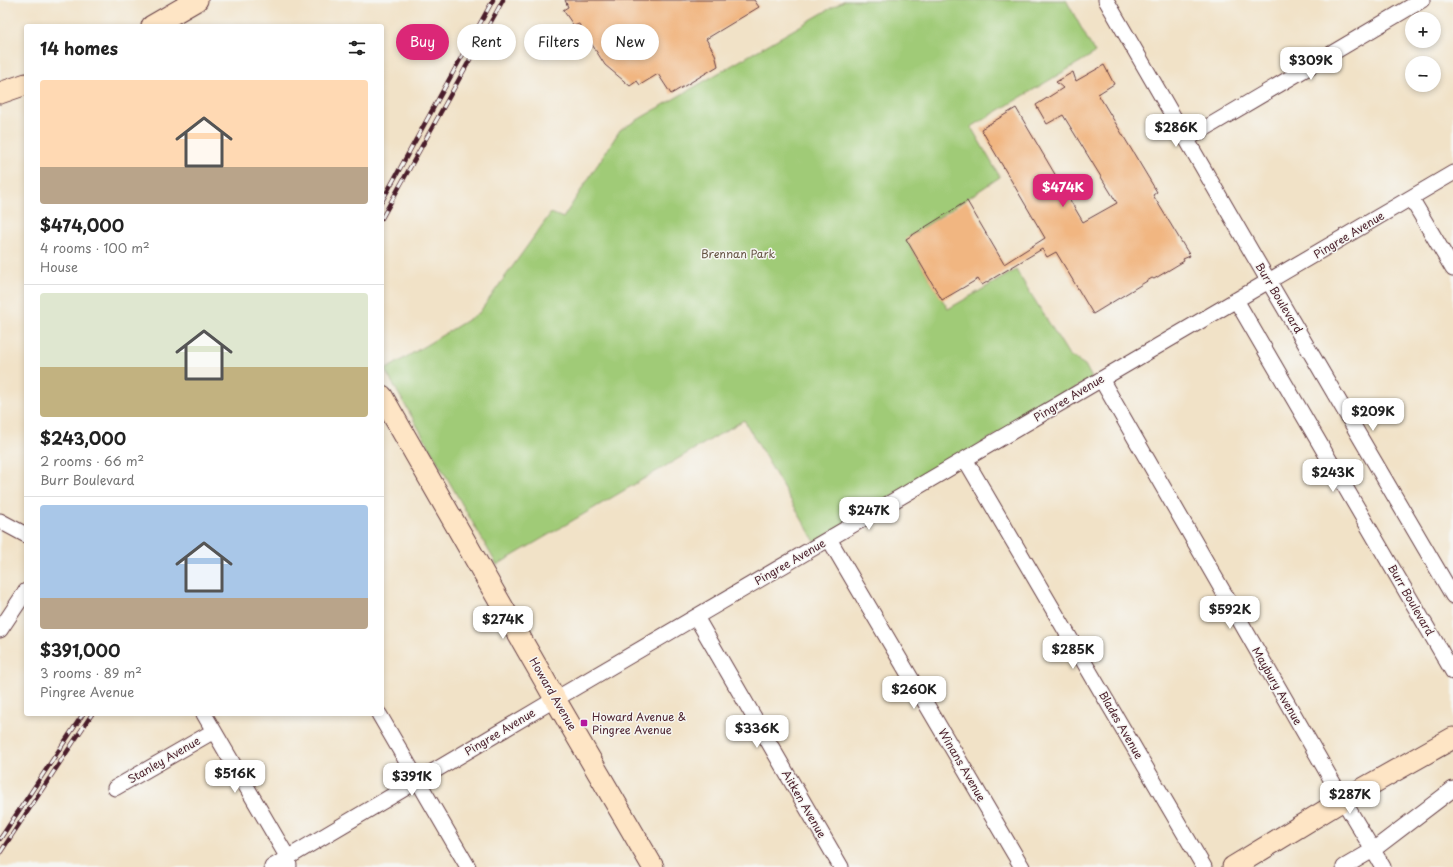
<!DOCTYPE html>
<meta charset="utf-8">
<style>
:root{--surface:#fff;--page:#f2f2f2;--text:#222;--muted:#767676;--line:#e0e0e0;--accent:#db2777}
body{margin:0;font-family:"Playpen Sans",sans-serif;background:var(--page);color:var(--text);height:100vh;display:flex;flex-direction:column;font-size:15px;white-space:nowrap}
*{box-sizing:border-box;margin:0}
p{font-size:13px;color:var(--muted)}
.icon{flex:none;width:22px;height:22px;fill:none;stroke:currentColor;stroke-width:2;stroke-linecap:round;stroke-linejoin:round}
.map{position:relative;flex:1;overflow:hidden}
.panel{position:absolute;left:24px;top:24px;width:360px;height:692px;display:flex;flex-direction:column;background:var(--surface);border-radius:4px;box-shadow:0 2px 6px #0003}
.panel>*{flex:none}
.top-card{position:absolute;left:396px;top:24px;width:380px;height:36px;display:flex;gap:8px}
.tools{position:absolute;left:1405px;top:12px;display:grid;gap:8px}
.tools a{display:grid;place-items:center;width:36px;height:36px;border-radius:50%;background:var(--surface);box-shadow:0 2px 6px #0003;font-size:20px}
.price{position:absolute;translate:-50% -34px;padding:0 9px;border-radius:8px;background:#fff;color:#222;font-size:13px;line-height:26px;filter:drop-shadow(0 1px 2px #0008)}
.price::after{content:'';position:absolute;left:50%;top:24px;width:12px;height:9px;margin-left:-6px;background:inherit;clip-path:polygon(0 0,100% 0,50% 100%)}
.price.active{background:var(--accent);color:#fff}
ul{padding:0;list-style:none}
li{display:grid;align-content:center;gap:8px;height:212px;padding:0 16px}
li+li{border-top:1px solid var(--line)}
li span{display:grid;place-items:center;height:124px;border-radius:4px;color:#555}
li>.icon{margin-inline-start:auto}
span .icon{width:72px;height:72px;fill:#fffc;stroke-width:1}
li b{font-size:17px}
h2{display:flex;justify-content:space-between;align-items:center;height:48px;padding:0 16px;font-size:17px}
.pill{padding:0 14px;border-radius:18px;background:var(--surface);box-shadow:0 2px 6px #0003;font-size:14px;line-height:36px}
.pill.active{background:var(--accent);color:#fff}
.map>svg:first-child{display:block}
</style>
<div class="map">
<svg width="1453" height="867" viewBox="0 0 1453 867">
<rect width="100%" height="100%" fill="#f6f6f2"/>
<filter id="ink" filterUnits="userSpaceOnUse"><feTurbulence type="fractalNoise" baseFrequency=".025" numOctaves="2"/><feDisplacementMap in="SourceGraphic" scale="8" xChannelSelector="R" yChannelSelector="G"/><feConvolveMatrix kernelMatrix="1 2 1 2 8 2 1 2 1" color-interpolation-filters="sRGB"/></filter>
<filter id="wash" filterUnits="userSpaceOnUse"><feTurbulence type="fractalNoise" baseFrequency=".012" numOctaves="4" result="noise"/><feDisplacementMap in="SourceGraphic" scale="16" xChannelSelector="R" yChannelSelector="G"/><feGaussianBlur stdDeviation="0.9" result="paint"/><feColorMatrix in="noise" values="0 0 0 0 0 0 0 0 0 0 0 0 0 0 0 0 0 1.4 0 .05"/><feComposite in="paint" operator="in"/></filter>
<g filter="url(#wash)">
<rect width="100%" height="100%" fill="#f1e2c7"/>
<path fill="#a0cb77" stroke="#757551" d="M 845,0 L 1066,0 L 1095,53 L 971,127 L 1000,177 L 906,239 L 948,309 L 1016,270 L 1069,355 L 1085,365 L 1092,378 L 815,542 L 744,420 L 497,565 L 385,370 L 479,313 L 551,213 L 563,218 L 620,130 Z"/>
<g id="blocks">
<path fill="#f1b681" d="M 565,0 L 754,0 L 759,7 L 706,39 L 715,54 L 718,66 L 671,94 L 658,74 L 640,85 L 637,81 L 630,86 L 605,65 L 579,24 L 574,26 L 563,10 L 568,7 Z
M 1104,65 L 1114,84 L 1098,94 L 1157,192 L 1153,195 L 1190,256 L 1183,259 L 1184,261 L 1154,279 L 1152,278 L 1093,314 L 1056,252 L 1047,257 L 1042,249 L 982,285 L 978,279 L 942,300 L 906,239 L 967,201 L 1004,264 L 1045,238 L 981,129 L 1016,108 L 1083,222 L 1117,203 L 1063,115 L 1047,124 L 1036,105 L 1063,88 L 1056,82 L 1073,72 L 1076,81 Z"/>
</g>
</g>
<g filter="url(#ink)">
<use href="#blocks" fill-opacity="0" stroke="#633c42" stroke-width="1"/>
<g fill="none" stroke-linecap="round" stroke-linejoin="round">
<g stroke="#633c42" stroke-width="17">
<path id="street" d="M 1106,0 L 1251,251 L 1453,596
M 1187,139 L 1422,0
M 1411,198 L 1453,269
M 1236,300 L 1453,672
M 1101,379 L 1343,800 L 1383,867
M 965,459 L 1204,867
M 0,521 L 26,535
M 829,539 L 1022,867
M 696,617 L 841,867
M 0,630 L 26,591
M 204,714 L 288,858 L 289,866
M 379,714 L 468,867
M 115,788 L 214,731
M 272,867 L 542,707 L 1453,173
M 1344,867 L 1373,850 L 1453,789"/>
</g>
<g stroke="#633c42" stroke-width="23">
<path id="secondary" d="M 152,26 L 197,0
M 0,93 L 26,84
M 382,396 L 545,681 L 555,699 L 653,867
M 1233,867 L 1343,800 L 1453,738"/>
</g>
<use href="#street" stroke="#fff" stroke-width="15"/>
<use href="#secondary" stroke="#fee5c5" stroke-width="21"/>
<g stroke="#4a1f2b" stroke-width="4.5">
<path id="rail" d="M 382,201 L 493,0
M 382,218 L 503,0
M 0,839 L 83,714
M 0,853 L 92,714"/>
</g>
<use href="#rail" stroke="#f6f6f2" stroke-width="3" stroke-dasharray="9" stroke-linecap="butt"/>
</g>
</g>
<rect fill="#b5179e" stroke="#f6f6f2" stroke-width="1.5" x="580" y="719" width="8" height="8" rx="2"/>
<g text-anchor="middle" stroke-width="3" stroke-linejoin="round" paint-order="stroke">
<g font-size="11" fill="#4a1f2b" stroke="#f6f6f2">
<text transform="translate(1349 235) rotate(-31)" y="4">Pingree Avenue</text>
<text transform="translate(1279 298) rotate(59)" y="4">Burr Boulevard</text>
<text transform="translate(1069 398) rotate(-31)" y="4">Pingree Avenue</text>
<text transform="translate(790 562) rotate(-30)" y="4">Pingree Avenue</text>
<text transform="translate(1411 600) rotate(60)" y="4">Burr Boulevard</text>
<text transform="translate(1277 686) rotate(60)" y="4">Maybury Avenue</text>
<text transform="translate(553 694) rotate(60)" y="4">Howard Avenue</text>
<text transform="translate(1121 725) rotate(60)" y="4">Blades Avenue</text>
<text transform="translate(500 732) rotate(-31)" y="4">Pingree Avenue</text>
<text transform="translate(164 760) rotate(-30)" y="4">Stanley Avenue</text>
<text transform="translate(962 765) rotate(60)" y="4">Winans Avenue</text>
<text transform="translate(804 804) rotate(60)" y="4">Aitken Avenue</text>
</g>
<g font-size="11" fill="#645342" stroke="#f6f6f2">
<text x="738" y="258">Brennan Park</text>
</g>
<g font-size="11" fill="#4a1f2b" stroke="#f6f6f2" text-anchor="start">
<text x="592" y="721">Howard Avenue &amp;<tspan x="592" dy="13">Pingree Avenue</tspan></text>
</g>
</g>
</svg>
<div class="tools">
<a>+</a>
<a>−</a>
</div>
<b class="price" style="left:1311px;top:81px">$309K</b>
<b class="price" style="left:1176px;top:148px">$286K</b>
<b class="price active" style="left:1063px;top:208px">$474K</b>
<b class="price" style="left:1373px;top:432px">$209K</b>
<b class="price" style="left:1333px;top:493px">$243K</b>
<b class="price" style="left:869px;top:531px">$247K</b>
<b class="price" style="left:1230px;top:630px">$592K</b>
<b class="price" style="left:503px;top:640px">$274K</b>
<b class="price" style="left:1073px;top:670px">$285K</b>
<b class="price" style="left:914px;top:710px">$260K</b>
<b class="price" style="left:757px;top:749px">$336K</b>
<b class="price" style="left:235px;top:794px">$516K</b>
<b class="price" style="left:412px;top:797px">$391K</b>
<b class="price" style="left:1350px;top:815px">$287K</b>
<div class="top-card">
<a class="pill active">Buy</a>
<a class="pill">Rent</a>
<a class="pill">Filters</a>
<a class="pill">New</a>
</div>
<section class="panel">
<h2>14 homes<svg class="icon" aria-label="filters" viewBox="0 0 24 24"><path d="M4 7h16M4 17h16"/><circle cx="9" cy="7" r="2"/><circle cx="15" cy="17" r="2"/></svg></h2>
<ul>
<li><span style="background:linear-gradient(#ffd9b3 70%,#b9a48a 0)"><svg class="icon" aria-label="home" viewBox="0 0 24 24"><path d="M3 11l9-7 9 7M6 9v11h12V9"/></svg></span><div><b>$474,000</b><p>4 rooms · 100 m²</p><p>House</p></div></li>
<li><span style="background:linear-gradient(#dfe7d0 60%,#c2b280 0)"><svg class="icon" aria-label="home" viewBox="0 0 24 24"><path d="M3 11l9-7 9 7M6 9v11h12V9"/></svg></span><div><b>$243,000</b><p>2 rooms · 66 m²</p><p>Burr Boulevard</p></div></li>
<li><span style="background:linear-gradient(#a9c7e8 75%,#b9a48a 0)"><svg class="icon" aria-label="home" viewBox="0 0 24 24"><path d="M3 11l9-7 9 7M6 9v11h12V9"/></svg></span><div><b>$391,000</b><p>3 rooms · 89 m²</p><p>Pingree Avenue</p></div></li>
</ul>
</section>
</div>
